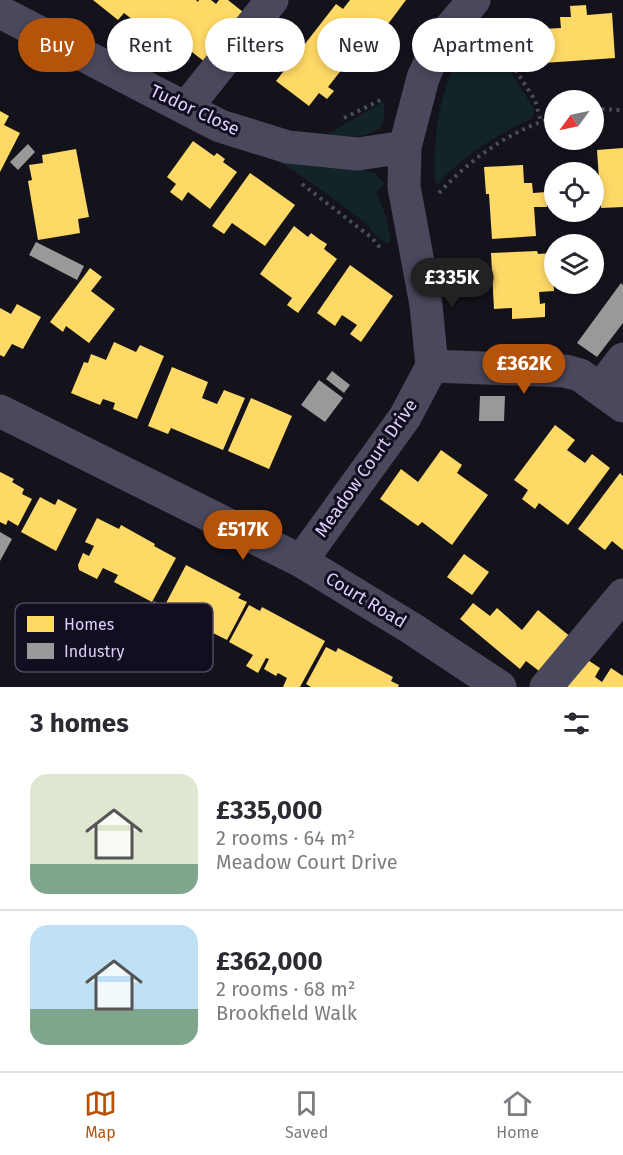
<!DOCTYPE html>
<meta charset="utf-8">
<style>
:root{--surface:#fff;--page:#f7f7f7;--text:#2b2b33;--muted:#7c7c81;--line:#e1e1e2;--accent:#b45309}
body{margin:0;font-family:"Fira Sans",sans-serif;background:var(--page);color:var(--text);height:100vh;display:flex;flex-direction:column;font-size:22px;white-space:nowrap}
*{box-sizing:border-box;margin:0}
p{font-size:20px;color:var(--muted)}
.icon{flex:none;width:33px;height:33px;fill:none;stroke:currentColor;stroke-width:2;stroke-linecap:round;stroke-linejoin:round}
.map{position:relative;height:687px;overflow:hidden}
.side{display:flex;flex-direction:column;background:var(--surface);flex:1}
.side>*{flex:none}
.banner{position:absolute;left:18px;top:18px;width:588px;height:54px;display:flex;gap:12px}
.needle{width:39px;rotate:237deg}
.buttons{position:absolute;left:544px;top:90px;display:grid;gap:12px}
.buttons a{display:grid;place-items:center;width:60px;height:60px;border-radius:50%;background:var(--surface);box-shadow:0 3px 9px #0003;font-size:30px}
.price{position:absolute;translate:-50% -51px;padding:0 14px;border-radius:21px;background:var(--accent);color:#fff;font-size:20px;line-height:39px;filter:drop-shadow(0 2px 3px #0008)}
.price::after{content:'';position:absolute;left:50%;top:36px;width:18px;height:14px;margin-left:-9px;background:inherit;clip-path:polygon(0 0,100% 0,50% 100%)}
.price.active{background:#222;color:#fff}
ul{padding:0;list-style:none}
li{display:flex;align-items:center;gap:18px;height:150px;padding:0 30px}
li+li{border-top:2px solid var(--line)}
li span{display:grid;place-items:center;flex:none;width:168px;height:120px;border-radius:18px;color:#555}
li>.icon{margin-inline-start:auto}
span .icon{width:72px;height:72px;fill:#fffc;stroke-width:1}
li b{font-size:26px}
h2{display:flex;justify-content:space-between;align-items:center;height:72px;padding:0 30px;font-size:26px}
.chip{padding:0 21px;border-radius:27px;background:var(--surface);box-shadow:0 3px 9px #0003;font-size:21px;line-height:54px}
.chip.active{background:var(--accent);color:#fff}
.dock{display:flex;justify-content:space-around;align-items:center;height:84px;border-top:2px solid var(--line);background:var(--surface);font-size:16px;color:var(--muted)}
.dock a{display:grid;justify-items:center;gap:3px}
.dock .active{color:var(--accent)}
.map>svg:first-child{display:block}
</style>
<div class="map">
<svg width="623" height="687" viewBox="0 0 623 687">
<rect width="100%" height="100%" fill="#14121b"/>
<path fill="#122427" d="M 480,29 L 487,35 L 533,107 L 535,113 L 531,119 C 499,133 461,157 438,184 L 435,183 C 433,147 437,105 452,71 C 459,57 469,44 477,31 Z
M 385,101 L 383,125 C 368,141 348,136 328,134 Z
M 278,161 L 359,168 L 375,173 L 385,184 L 376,192 L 386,216 L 391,241 L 388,243 C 378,241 374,232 367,225 C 338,201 309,180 278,161 Z"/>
<path fill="#ffd966" d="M 93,0 L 196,0 L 198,2 L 199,0 L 211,0 L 216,4 L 219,0 L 228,0 L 243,12 L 205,62 L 163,30 L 157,37 L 146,28 L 142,33 L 134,27 L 137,23 L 124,13 L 118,20 Z
M 350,0 L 406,0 L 379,36 L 372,31 L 328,87 L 334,91 L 327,99 L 319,93 L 309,106 L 276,81 L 336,4 L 343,9 Z
M 586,5 L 587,15 L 612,13 L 615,58 L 544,63 L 542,29 L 561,28 L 560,17 L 571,17 L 570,6 Z
M 0,111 L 9,116 L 4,125 L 20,133 L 0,172 Z
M 193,141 L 214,156 L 217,153 L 225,159 L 223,162 L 237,172 L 210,209 L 188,192 L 182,201 L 170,192 L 176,184 L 167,177 Z
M 623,148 L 623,207 L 601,208 L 597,150 Z
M 76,149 L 89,217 L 78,219 L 80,233 L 38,240 L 28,181 L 32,180 L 29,165 L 43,163 L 42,155 Z
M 523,165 L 524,183 L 532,183 L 533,193 L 546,192 L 547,207 L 534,207 L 536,236 L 492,239 L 489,194 L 486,194 L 484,167 Z
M 250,173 L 295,205 L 265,246 L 232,223 L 224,234 L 212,226 Z
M 294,226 L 308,237 L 311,233 L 319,239 L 327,244 L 324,249 L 337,259 L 298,313 L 287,305 L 292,298 L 260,274 Z
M 537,251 L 538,254 L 552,253 L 554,291 L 539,292 L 540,304 L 545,303 L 545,317 L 512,319 L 512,308 L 494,309 L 491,253 Z
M 350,265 L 393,296 L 361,342 L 350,334 L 357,325 L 342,315 L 335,326 L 317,313 Z
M 90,268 L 102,277 L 91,291 L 115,309 L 89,343 L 66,326 L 63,332 L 50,322 Z
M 17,304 L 41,317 L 23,349 L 12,344 L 4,357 L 0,355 L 0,308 L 11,314 Z
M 114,342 L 136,352 L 140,345 L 164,356 L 137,419 L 113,409 L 115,403 L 103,399 L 100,405 L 71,393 L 84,362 L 88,363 L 91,354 L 106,360 Z
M 172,367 L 208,382 L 202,398 L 217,404 L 224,390 L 245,398 L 223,450 L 171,428 L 168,434 L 148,426 Z
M 251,398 L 292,416 L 269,469 L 228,451 Z
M 555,425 L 575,440 L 567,450 L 585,463 L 592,454 L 610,468 L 568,525 L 539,503 L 535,509 L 522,499 L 528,490 L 514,480 Z
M 441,450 L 462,465 L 457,473 L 488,495 L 452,545 L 422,522 L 418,526 L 380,499 L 401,469 L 418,482 Z
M 0,472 L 14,479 L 12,482 L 24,489 L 22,494 L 32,499 L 18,526 L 8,520 L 6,525 L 0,522 Z
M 620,473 L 623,476 L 623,550 L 612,541 L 605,550 L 578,529 Z
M 40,497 L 55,505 L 58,499 L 77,509 L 56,551 L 21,532 Z
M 97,518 L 119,529 L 121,525 L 155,544 L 154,546 L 176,558 L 152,602 L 114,582 L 118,575 L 103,568 L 97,579 L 79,570 L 78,565 L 83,553 L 89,556 L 94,546 L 85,542 Z
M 464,554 L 489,572 L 472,595 L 447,577 Z
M 186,565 L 241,594 L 238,598 L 247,602 L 227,640 L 205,629 L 198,642 L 184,634 L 193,617 L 166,603 Z
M 473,603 L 490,616 L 497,608 L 522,630 L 538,610 L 572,638 L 543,674 L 526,661 L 520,669 L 460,619 Z
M 249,605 L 260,611 L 262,607 L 325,641 L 300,687 L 283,687 L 287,678 L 278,673 L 276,676 L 264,669 L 269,659 L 266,658 L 258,673 L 246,666 L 253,655 L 229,642 Z
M 326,647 L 336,652 L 338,648 L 393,677 L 391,681 L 399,685 L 398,687 L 311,687 L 306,684 Z
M 580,655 L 600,668 L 595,677 L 602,682 L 611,668 L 623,676 L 623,687 L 563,687 Z"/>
<path fill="#999" d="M 28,144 L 35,152 L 18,170 L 10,162 Z
M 36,242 L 84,266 L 77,280 L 29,255 Z
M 621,283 L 623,285 L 623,323 L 597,357 L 577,343 Z
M 332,371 L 350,385 L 344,393 L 326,379 Z
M 319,380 L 343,398 L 325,422 L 301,405 Z
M 480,396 L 505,396 L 504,421 L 479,421 Z
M 0,532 L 12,539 L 0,561 Z
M 154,601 L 167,609 L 148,643 L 135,636 Z"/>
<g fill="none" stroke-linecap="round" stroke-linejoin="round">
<path stroke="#464e5c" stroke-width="4" stroke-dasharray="3 4.5" stroke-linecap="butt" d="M 491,32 L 535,100 L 541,122
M 594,109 L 623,110
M 344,118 L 383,99
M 302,184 L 372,238 L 381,249
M 439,193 C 471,158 510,131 555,117"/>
<path stroke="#4a485c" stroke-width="33" d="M 0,12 L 220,126 L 288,147 L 358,154 L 405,147
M 186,108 L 272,0
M 432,366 L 565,371 L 580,375 L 623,406
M 600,389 L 623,359
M 0,411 L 301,561 L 411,628 L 500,687
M 301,561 L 405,417 L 432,366 L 426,305 L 404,187 L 405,147 L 423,78 L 440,40 L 474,0
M 546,687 L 623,595"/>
</g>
<g text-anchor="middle" stroke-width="6" stroke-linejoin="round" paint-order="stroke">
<g font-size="18" fill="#dad0fb" stroke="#130e1f">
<text transform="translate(195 110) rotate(25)" y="6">Tudor Close</text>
<text transform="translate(366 468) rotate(-55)" y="6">Meadow Court Drive</text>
<text transform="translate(366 600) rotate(31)" y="6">Court Road</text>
</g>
</g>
<rect x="15" y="603" width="198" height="69" rx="9" fill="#130e1f" stroke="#4f4861" stroke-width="1.5"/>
<rect x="27" y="616" width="27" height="16" fill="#ffd966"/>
<rect x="27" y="643" width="27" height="16" fill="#999"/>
<g font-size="16" fill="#dad0fb">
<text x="64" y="630">Homes</text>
<text x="64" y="657">Industry</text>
</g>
</svg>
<div class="buttons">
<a><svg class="needle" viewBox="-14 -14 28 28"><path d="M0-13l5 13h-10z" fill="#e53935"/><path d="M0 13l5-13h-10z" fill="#7c7c81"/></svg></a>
<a><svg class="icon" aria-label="locate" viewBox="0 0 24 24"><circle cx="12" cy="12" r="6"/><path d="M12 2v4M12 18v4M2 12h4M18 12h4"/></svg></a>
<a><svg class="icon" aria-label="layers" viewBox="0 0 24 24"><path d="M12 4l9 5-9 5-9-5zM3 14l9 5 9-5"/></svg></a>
</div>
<b class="price active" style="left:452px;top:309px">£335K</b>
<b class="price" style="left:524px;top:395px">£362K</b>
<b class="price" style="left:243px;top:561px">£517K</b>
<div class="banner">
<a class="chip active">Buy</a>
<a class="chip">Rent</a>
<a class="chip">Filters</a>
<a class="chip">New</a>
<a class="chip">Apartment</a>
</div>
</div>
<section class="side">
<h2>3 homes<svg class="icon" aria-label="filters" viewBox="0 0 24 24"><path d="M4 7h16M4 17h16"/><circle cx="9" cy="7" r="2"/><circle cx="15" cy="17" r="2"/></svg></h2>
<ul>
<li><span style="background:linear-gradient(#dfe7d0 75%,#7fa58c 0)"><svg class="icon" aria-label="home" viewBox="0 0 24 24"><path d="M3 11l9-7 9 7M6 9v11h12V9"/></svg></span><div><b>£335,000</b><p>2 rooms · 64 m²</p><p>Meadow Court Drive</p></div></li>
<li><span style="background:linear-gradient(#bfe0f5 70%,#7fa58c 0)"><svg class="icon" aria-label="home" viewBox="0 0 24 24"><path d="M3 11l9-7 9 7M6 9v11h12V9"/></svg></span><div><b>£362,000</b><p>2 rooms · 68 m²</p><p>Brookfield Walk</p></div></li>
</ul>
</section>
<nav class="dock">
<a class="active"><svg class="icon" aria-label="map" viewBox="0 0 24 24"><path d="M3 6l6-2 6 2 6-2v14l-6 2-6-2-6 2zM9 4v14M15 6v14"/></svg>Map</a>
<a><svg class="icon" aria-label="saved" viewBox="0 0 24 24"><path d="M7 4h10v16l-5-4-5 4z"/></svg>Saved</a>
<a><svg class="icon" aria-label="home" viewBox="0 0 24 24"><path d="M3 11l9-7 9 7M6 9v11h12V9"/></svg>Home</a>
</nav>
